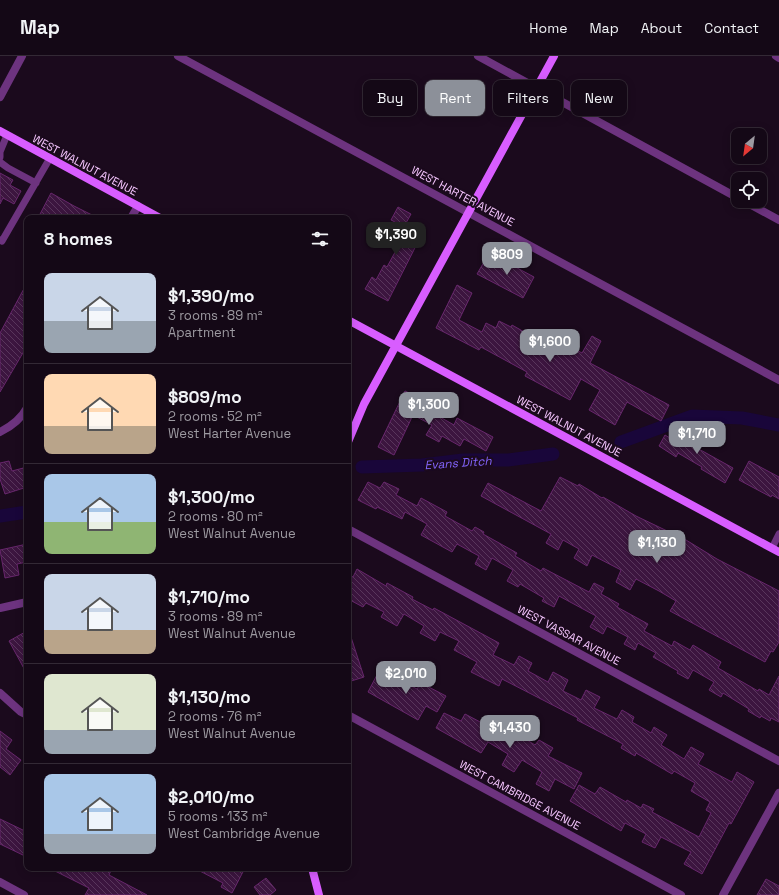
<!DOCTYPE html>
<meta charset="utf-8">
<style>
:root{--surface:#140816;--page:#211623;--text:#f1f3f6;--muted:#9d9aa1;--line:#332935;--accent:#8c9099}
body{margin:0;font-family:"Space Grotesk",sans-serif;background:var(--page);color:var(--text);height:100vh;display:flex;flex-direction:column;font-size:15px;white-space:nowrap}
*{box-sizing:border-box;margin:0}
p{font-size:13px;color:var(--muted)}
.icon{flex:none;width:22px;height:22px;fill:none;stroke:currentColor;stroke-width:2;stroke-linecap:round;stroke-linejoin:round}
.map{position:relative;flex:1;overflow:hidden}
.drawer{position:absolute;left:24px;top:159px;width:327px;height:656px;display:flex;flex-direction:column;background:var(--surface);border-radius:8px;box-shadow:0 2px 10px #0003,0 0 0 1px var(--line)}
.drawer>*{flex:none}
.guide{position:absolute;left:363px;top:24px;width:356px;height:36px;display:flex;gap:8px}
.needle{width:26px;rotate:209deg}
.controls{position:absolute;left:731px;top:72px;display:grid;gap:8px}
.controls a{display:grid;place-items:center;width:36px;height:36px;border-radius:8px;background:var(--surface);box-shadow:0 2px 10px #0003,0 0 0 1px var(--line);font-size:20px}
.price{position:absolute;translate:-50% -34px;padding:0 9px;border-radius:8px;background:var(--accent);color:#fff;font-size:13px;line-height:26px;filter:drop-shadow(0 1px 2px #0008)}
.price::after{content:'';position:absolute;left:50%;top:24px;width:12px;height:9px;margin-left:-6px;background:inherit;clip-path:polygon(0 0,100% 0,50% 100%)}
.price.active{background:#222;color:#fff}
ul{padding:0;list-style:none}
li{display:flex;align-items:center;gap:12px;height:100px;padding:0 20px}
li+li{border-top:1px solid var(--line)}
li span{display:grid;place-items:center;flex:none;width:112px;height:80px;border-radius:8px;color:#555}
li>.icon{margin-inline-start:auto}
span .icon{width:48px;height:48px;fill:#fffc;stroke-width:1}
li b{font-size:17px}
h2{display:flex;justify-content:space-between;align-items:center;height:48px;padding:0 20px;font-size:17px}
.pill{padding:0 14px;border-radius:8px;background:var(--surface);box-shadow:0 2px 10px #0003,0 0 0 1px var(--line);font-size:14px;line-height:36px}
.pill.active{background:var(--accent);color:#fff}
header{display:flex;align-items:center;gap:24px;box-sizing:border-box;height:56px;padding:0 20px;background:var(--surface);border-bottom:1px solid var(--line)}
header strong{font-size:19px}
nav{display:flex;gap:22px;margin-inline-start:auto;font-size:14px}
.map>svg:first-child{display:block}
</style>
<header>
<strong>Map</strong>
<nav><a>Home</a><a>Map</a><a>About</a><a>Contact</a></nav>
</header>
<div class="map">
<svg width="779" height="839" viewBox="0 0 779 839">
<defs>
<pattern id="building-back-hatch" width="6" height="6" patternUnits="userSpaceOnUse"><rect width="6" height="6" fill="#3c153f"/><path d="M-1 5l2 2M0 0l6 6M5-1l2 2" fill="none" stroke="#59365c"/></pattern>
</defs>
<rect width="100%" height="100%" fill="#1b0a1d"/>
<g fill="none" stroke-linecap="round" stroke-linejoin="round">
<path stroke="#19063a" stroke-width="13" d="M 621,386 L 692,360 L 742,362 L 779,369
M 362,411 L 422,409 L 463,404 L 508,404 L 553,398
M 0,460 L 27,456"/>
</g>
<path fill="url(#building-back-hatch)" stroke="#67266c" d="M 0,117 L 13,124 L 10,129 L 21,135 L 14,148 L 3,142 L 0,148 Z
M 51,137 L 74,150 L 98,162 L 38,162 Z
M 398,151 L 411,158 L 406,167 L 423,176 L 388,245 L 365,233 L 372,221 L 376,224 L 384,209 L 387,211 L 400,187 L 388,180 L 395,166 L 391,164 Z
M 495,200 L 534,221 L 523,242 L 477,218 L 484,206 L 490,209 Z
M 27,227 L 27,290 L 0,336 L 0,277 Z
M 457,229 L 472,237 L 459,264 L 482,276 L 486,267 L 496,272 L 499,265 L 511,271 L 512,269 L 526,277 L 523,283 L 543,294 L 552,276 L 562,282 L 560,285 L 582,297 L 592,280 L 601,285 L 590,307 L 669,349 L 661,365 L 627,346 L 615,369 L 589,354 L 600,334 L 581,323 L 570,344 L 525,320 L 527,316 L 481,291 L 479,294 L 436,272 Z
M 405,335 L 436,350 L 433,357 L 454,369 L 457,362 L 493,381 L 486,395 L 464,383 L 460,390 L 442,380 L 439,386 L 426,379 L 432,369 L 413,359 L 394,399 L 378,391 Z
M 688,374 L 702,383 L 697,392 L 733,412 L 725,427 L 701,413 L 702,411 L 678,397 L 676,401 L 659,390 L 665,379 L 680,388 Z
M 9,405 L 12,415 L 27,411 L 27,431 L 5,438 L 0,423 L 0,407 Z
M 749,405 L 779,421 L 779,443 L 772,439 L 771,441 L 739,424 Z
M 560,421 L 578,430 L 579,428 L 602,442 L 603,441 L 636,460 L 686,484 L 717,503 L 779,535 L 779,586 L 773,596 L 771,595 L 765,606 L 670,555 L 676,545 L 659,535 L 636,523 L 630,534 L 616,526 L 621,514 L 592,499 L 587,510 L 574,502 L 579,493 L 563,484 L 558,494 L 546,487 L 551,478 L 481,440 L 488,427 L 541,455 Z
M 368,426 L 380,432 L 384,426 L 399,433 L 396,439 L 417,450 L 421,442 L 447,456 L 445,460 L 472,475 L 475,471 L 484,476 L 483,478 L 517,497 L 515,500 L 541,515 L 543,512 L 589,536 L 594,527 L 604,532 L 601,538 L 619,548 L 617,551 L 648,568 L 644,575 L 672,590 L 674,585 L 690,594 L 693,589 L 721,606 L 718,612 L 758,635 L 759,633 L 769,639 L 779,620 L 779,666 L 771,662 L 770,665 L 761,660 L 760,662 L 748,655 L 749,653 L 723,637 L 721,641 L 709,634 L 714,626 L 693,614 L 688,623 L 677,617 L 678,615 L 653,601 L 656,597 L 638,587 L 635,594 L 624,588 L 628,581 L 607,570 L 603,578 L 590,571 L 596,560 L 559,540 L 554,551 L 542,545 L 544,542 L 520,528 L 518,531 L 507,525 L 513,514 L 492,502 L 486,514 L 475,508 L 479,500 L 457,488 L 452,496 L 421,479 L 427,468 L 405,456 L 402,463 L 377,451 L 376,453 L 358,444 Z
M 27,488 L 27,506 L 17,508 L 19,519 L 5,522 L 0,494 Z
M 357,513 L 386,530 L 387,527 L 413,541 L 412,543 L 433,554 L 434,552 L 499,587 L 493,599 L 514,609 L 519,600 L 532,607 L 528,615 L 548,626 L 553,616 L 568,624 L 563,635 L 581,644 L 586,634 L 600,641 L 594,652 L 617,663 L 622,654 L 634,661 L 632,666 L 651,677 L 654,671 L 667,679 L 661,689 L 684,703 L 691,691 L 704,698 L 698,708 L 732,726 L 737,716 L 754,726 L 731,768 L 729,767 L 702,818 L 684,808 L 691,796 L 661,781 L 655,792 L 642,786 L 646,778 L 625,767 L 621,775 L 570,745 L 579,729 L 595,738 L 600,731 L 626,746 L 627,744 L 641,752 L 643,748 L 654,753 L 652,756 L 699,781 L 711,757 L 706,754 L 710,746 L 691,735 L 695,727 L 674,715 L 672,718 L 636,697 L 635,700 L 621,692 L 623,688 L 577,664 L 578,662 L 502,623 L 499,630 L 471,616 L 477,606 L 454,594 L 459,585 L 440,576 L 435,585 L 420,577 L 424,570 L 404,558 L 397,570 L 381,561 L 384,556 L 366,547 L 363,551 L 348,543 L 348,518 L 353,521 Z
M 27,575 L 27,618 L 9,585 Z
M 348,578 L 350,578 L 364,621 L 348,626 Z
M 380,613 L 417,633 L 421,627 L 446,640 L 437,656 L 426,650 L 418,664 L 368,636 Z
M 444,657 L 461,665 L 465,658 L 486,669 L 488,665 L 522,685 L 524,682 L 535,689 L 539,684 L 553,692 L 548,700 L 582,717 L 574,733 L 555,723 L 549,735 L 536,728 L 542,716 L 522,704 L 514,716 L 502,709 L 508,698 L 488,686 L 481,697 L 436,672 Z
M 0,675 L 12,684 L 6,693 L 21,704 L 10,719 L 0,711 Z
M 0,763 L 27,776 L 27,801 L 0,788 Z
M 49,812 L 112,812 L 109,819 L 147,839 L 85,839 L 89,832 Z
M 194,812 L 245,812 L 232,837 L 221,831 L 223,827 Z
M 266,822 L 276,834 L 270,839 L 260,839 L 254,831 Z
M 766,823 L 779,830 L 779,839 L 757,839 Z"/>
<g fill="none" stroke-linecap="round" stroke-linejoin="round">
<path stroke="#6d337f" stroke-width="7" d="M 0,101 L 0,96 L 7,79
M 0,106 L 8,112 L 36,127
M 0,184 L 2,185 L 50,102
M 772,492 L 779,478"/>
<path stroke="#6d337f" stroke-width="8" d="M 178,0 L 779,324
M 478,0 L 738,142
M 776,0 L 779,2
M 0,41 L 22,0
M 744,145 L 779,164
M 131,162 L 138,150
M 0,376 C 12,370 21,363 27,352
M 348,473 L 779,705
M 0,552 L 27,546
M 0,637 L 21,656 L 27,659
M 348,659 L 681,839
M 0,826 L 24,839
M 723,839 L 779,737"/>
<path stroke="#d85dff" stroke-width="8" d="M 0,75 L 160,162
M 348,264 L 779,496
M 348,386 L 364,348 L 554,0
M 312,812 L 319,839"/>
</g>
<g text-anchor="middle" stroke-width="4" stroke-linejoin="round" paint-order="stroke">
<g font-size="11" fill="#f6c6ff" stroke="#1b0a1d">
<text transform="translate(85 109) rotate(28)" y="4">WEST WALNUT AVENUE</text>
<text transform="translate(463 140) rotate(28)" y="4">WEST HARTER AVENUE</text>
<text transform="translate(569 370) rotate(28)" y="4">WEST WALNUT AVENUE</text>
<text transform="translate(569 579) rotate(28)" y="4">WEST VASSAR AVENUE</text>
<text transform="translate(520 739) rotate(28)" y="4">WEST CAMBRIDGE AVENUE</text>
</g>
<g font-size="12" font-style="italic" fill="#8465ff" stroke="#1b0a1d">
<text transform="translate(458 407) rotate(-4)" y="4">Evans Ditch</text>
</g>
</g>
</svg>
<div class="controls">
<a><svg class="needle" viewBox="-14 -14 28 28"><path d="M0-13l5 13h-10z" fill="#e53935"/><path d="M0 13l5-13h-10z" fill="#9d9aa1"/></svg></a>
<a><svg class="icon" aria-label="locate" viewBox="0 0 24 24"><circle cx="12" cy="12" r="6"/><path d="M12 2v4M12 18v4M2 12h4M18 12h4"/></svg></a>
</div>
<b class="price active" style="left:396px;top:200px">$1,390</b>
<b class="price" style="left:507px;top:220px">$809</b>
<b class="price" style="left:550px;top:307px">$1,600</b>
<b class="price" style="left:429px;top:370px">$1,300</b>
<b class="price" style="left:697px;top:399px">$1,710</b>
<b class="price" style="left:657px;top:508px">$1,130</b>
<b class="price" style="left:406px;top:639px">$2,010</b>
<b class="price" style="left:510px;top:693px">$1,430</b>
<div class="guide">
<a class="pill">Buy</a>
<a class="pill active">Rent</a>
<a class="pill">Filters</a>
<a class="pill">New</a>
</div>
<section class="drawer">
<h2>8 homes<svg class="icon" aria-label="filters" viewBox="0 0 24 24"><path d="M4 7h16M4 17h16"/><circle cx="9" cy="7" r="2"/><circle cx="15" cy="17" r="2"/></svg></h2>
<ul>
<li><span style="background:linear-gradient(#c9d6e8 60%,#9aa5b1 0)"><svg class="icon" aria-label="home" viewBox="0 0 24 24"><path d="M3 11l9-7 9 7M6 9v11h12V9"/></svg></span><div><b>$1,390/mo</b><p>3 rooms · 89 m²</p><p>Apartment</p></div></li>
<li><span style="background:linear-gradient(#ffd9b3 65%,#b9a48a 0)"><svg class="icon" aria-label="home" viewBox="0 0 24 24"><path d="M3 11l9-7 9 7M6 9v11h12V9"/></svg></span><div><b>$809/mo</b><p>2 rooms · 52 m²</p><p>West Harter Avenue</p></div></li>
<li><span style="background:linear-gradient(#a9c7e8 60%,#8fb573 0)"><svg class="icon" aria-label="home" viewBox="0 0 24 24"><path d="M3 11l9-7 9 7M6 9v11h12V9"/></svg></span><div><b>$1,300/mo</b><p>2 rooms · 80 m²</p><p>West Walnut Avenue</p></div></li>
<li><span style="background:linear-gradient(#c9d6e8 70%,#b9a48a 0)"><svg class="icon" aria-label="home" viewBox="0 0 24 24"><path d="M3 11l9-7 9 7M6 9v11h12V9"/></svg></span><div><b>$1,710/mo</b><p>3 rooms · 89 m²</p><p>West Walnut Avenue</p></div></li>
<li><span style="background:linear-gradient(#dfe7d0 70%,#9aa5b1 0)"><svg class="icon" aria-label="home" viewBox="0 0 24 24"><path d="M3 11l9-7 9 7M6 9v11h12V9"/></svg></span><div><b>$1,130/mo</b><p>2 rooms · 76 m²</p><p>West Walnut Avenue</p></div></li>
<li><span style="background:linear-gradient(#a9c7e8 75%,#9aa5b1 0)"><svg class="icon" aria-label="home" viewBox="0 0 24 24"><path d="M3 11l9-7 9 7M6 9v11h12V9"/></svg></span><div><b>$2,010/mo</b><p>5 rooms · 133 m²</p><p>West Cambridge Avenue</p></div></li>
</ul>
</section>
</div>
